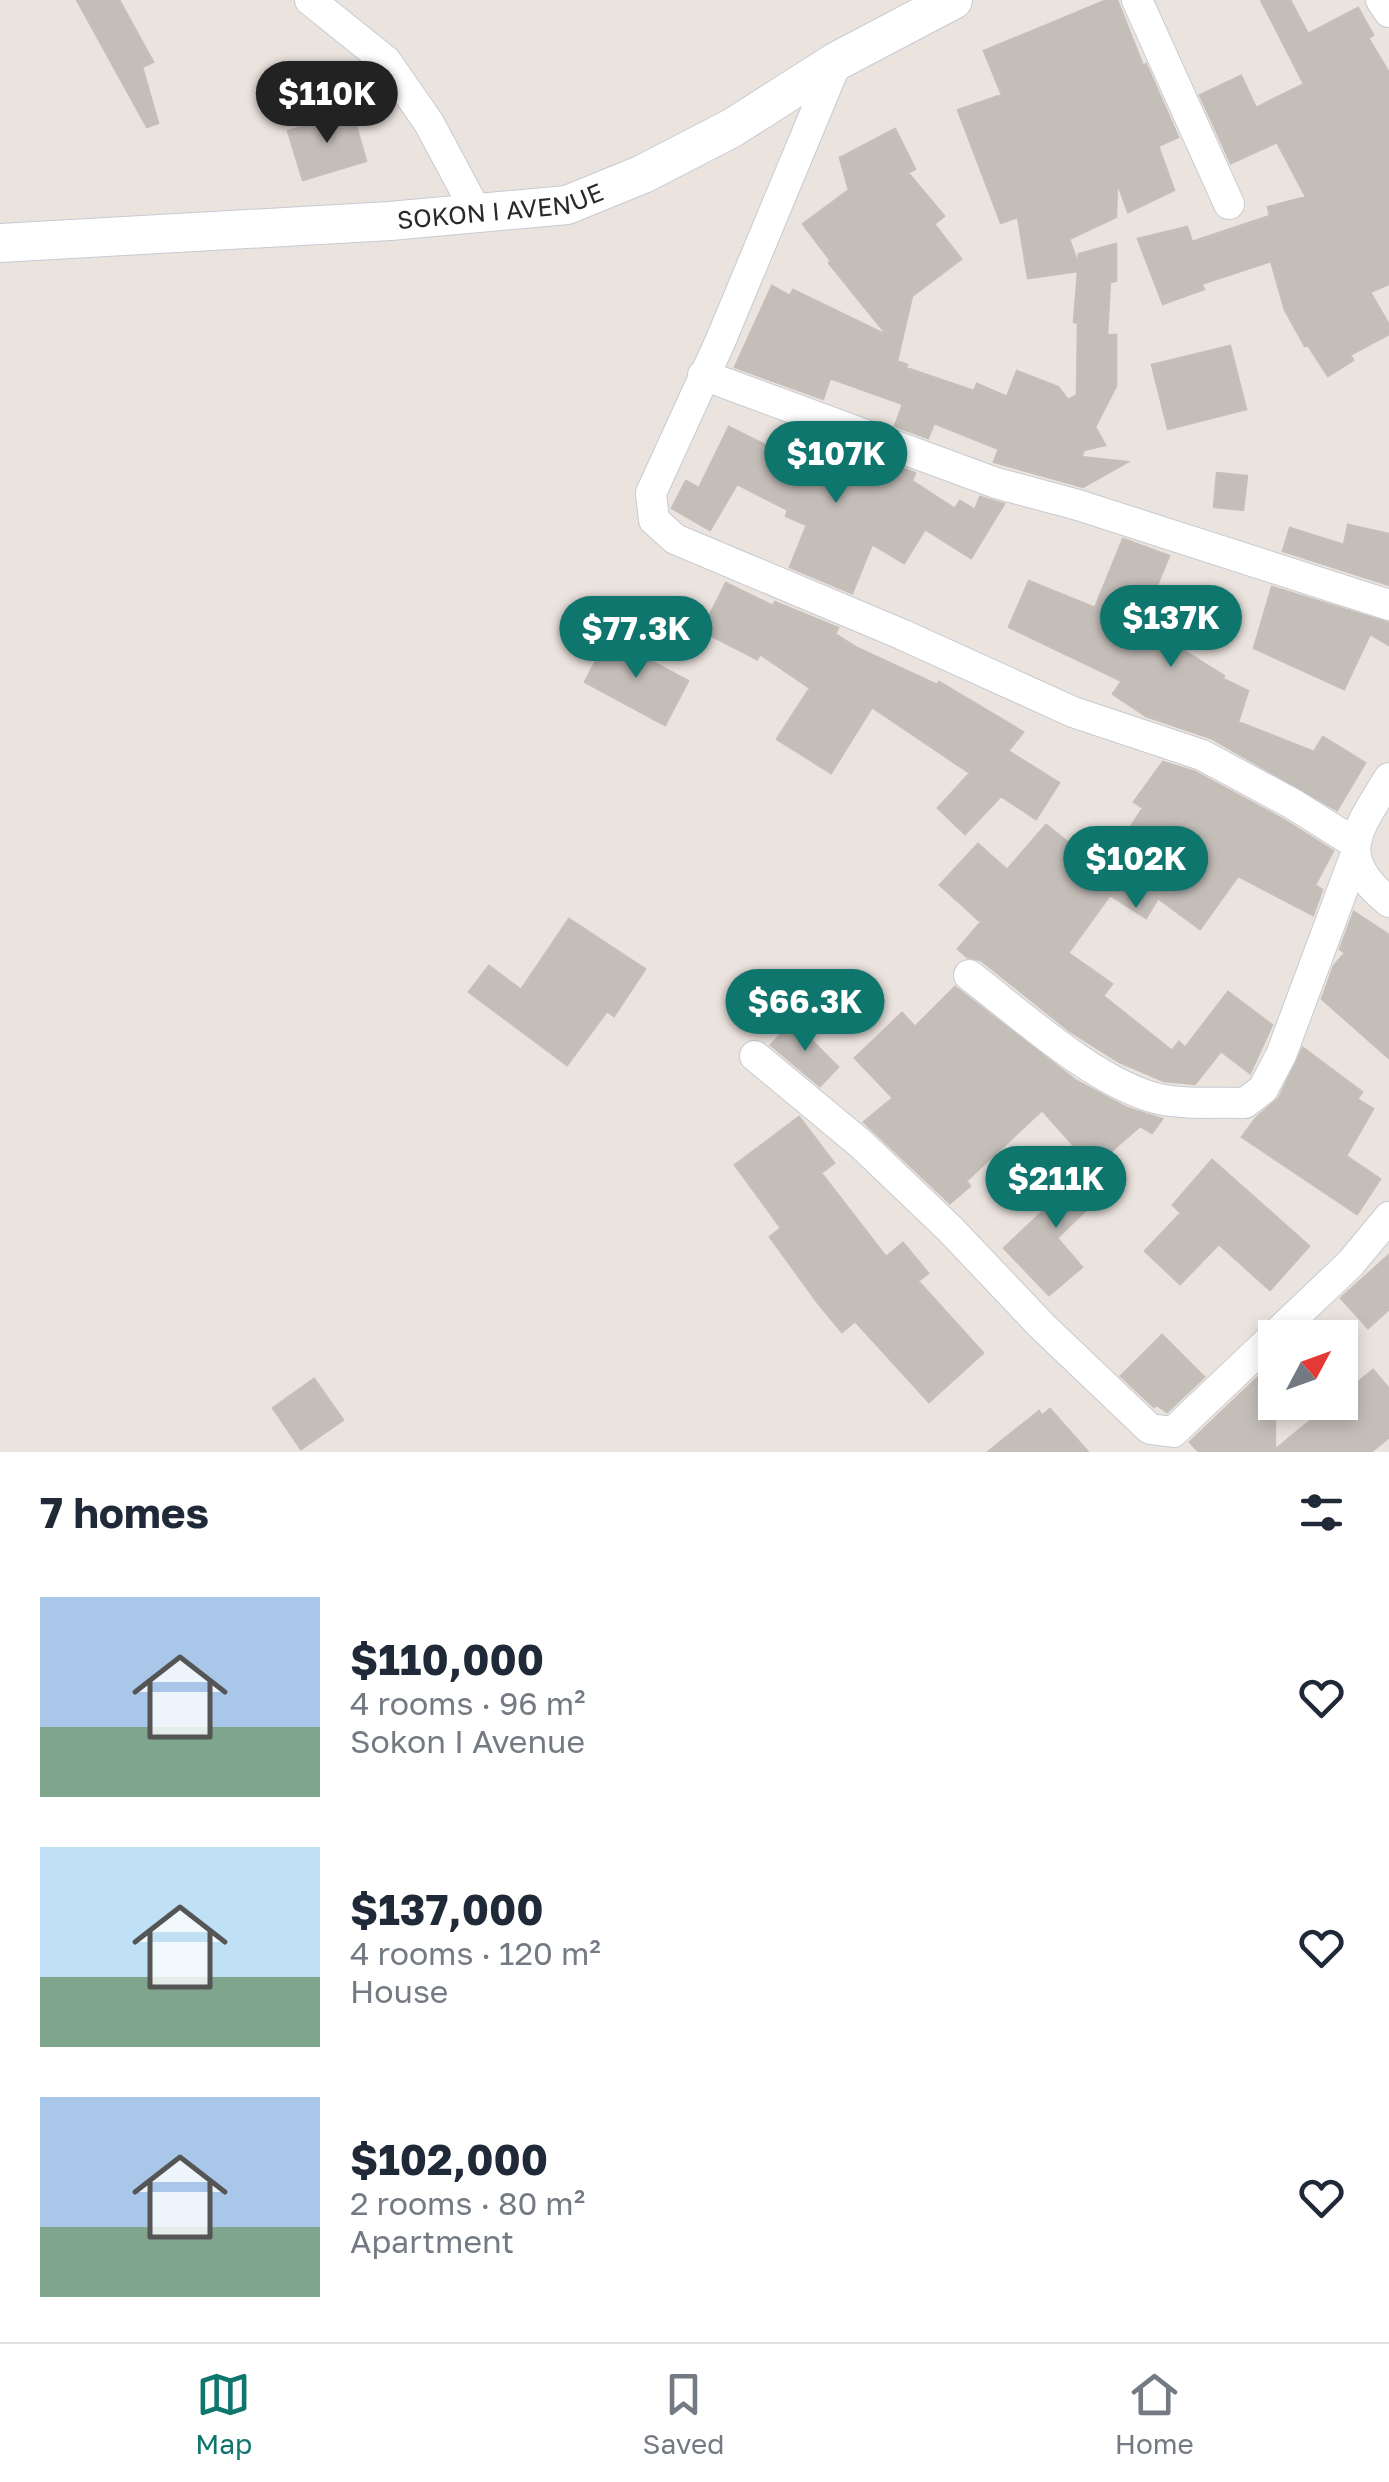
<!DOCTYPE html>
<meta charset="utf-8">
<style>
:root{--surface:#fff;--page:#f6f6f7;--text:#1f2937;--muted:#747a83;--line:#e0e1e3;--accent:#0f766e}
body{margin:0;font-family:"Golos Text",sans-serif;background:var(--page);color:var(--text);height:100vh;display:flex;flex-direction:column;font-size:38px;white-space:nowrap}
*{box-sizing:border-box;margin:0}
p{font-size:32px;color:var(--muted)}
.icon{flex:none;width:55px;height:55px;fill:none;stroke:currentColor;stroke-width:2;stroke-linecap:round;stroke-linejoin:round}
.map{position:relative;height:1452px;overflow:hidden}
.panel{display:flex;flex-direction:column;background:var(--surface);flex:1}
.panel>*{flex:none}
.needle{width:65px;rotate:49deg}
.fabs{position:absolute;left:1258px;top:1320px;display:grid;gap:20px}
.fabs a{display:grid;place-items:center;width:100px;height:100px;border-radius:0px;background:var(--surface);box-shadow:0 5px 15px #0003;font-size:50px}
.price{position:absolute;translate:-50% -85px;padding:0 22px;border-radius:35px;background:var(--accent);color:#fff;font-size:32px;line-height:65px;filter:drop-shadow(0 2px 5px #0008)}
.price::after{content:'';position:absolute;left:50%;top:60px;width:30px;height:22px;margin-left:-15px;background:inherit;clip-path:polygon(0 0,100% 0,50% 100%)}
.price.selected{background:#222;color:#fff}
ul{padding:0;list-style:none}
li{display:flex;align-items:center;gap:30px;height:250px;padding:0 40px}
li span{display:grid;place-items:center;flex:none;width:280px;height:200px;border-radius:0px;color:#555}
li>.icon{margin-inline-start:auto}
span .icon{width:120px;height:120px;fill:#fffc;stroke-width:1}
li b{font-size:42px}
h2{display:flex;justify-content:space-between;align-items:center;height:120px;padding:0 40px;font-size:42px}
.tab-bar{display:flex;justify-content:space-around;align-items:center;height:140px;border-top:2px solid var(--line);background:var(--surface);font-size:28px;color:var(--muted)}
.tab-bar a{display:grid;justify-items:center;gap:5px}
.tab-bar .selected{color:var(--accent)}
.map>svg:first-child{display:block}
</style>
<div class="map">
<svg width="1389" height="1452" viewBox="0 0 1389 1452">
<rect width="100%" height="100%" fill="#ebe3de"/>
<path fill="#c4beb9" stroke="#c6beb8" stroke-width="2.5" d="M 77,0 L 119,0 L 153,62 L 142,67 L 158,123 L 147,127 Z
M 1107,0 L 1117,0 L 1143,66 L 1146,64 L 1178,137 L 1158,146 L 1174,190 L 1128,212 L 1117,181 L 1116,217 L 1069,239 L 1078,264 L 1079,254 L 1116,244 L 1116,281 L 1110,282 L 1107,335 L 1116,335 L 1116,386 L 1095,427 L 1105,445 L 1084,450 L 1081,457 L 1127,462 L 1083,487 L 994,462 L 999,449 L 934,423 L 928,438 L 895,426 L 903,404 L 830,378 L 823,399 L 735,367 L 772,286 L 790,296 L 793,290 L 888,336 L 829,263 L 831,261 L 803,224 L 849,190 L 840,158 L 895,129 L 915,169 L 908,173 L 944,216 L 934,224 L 961,259 L 912,296 L 897,361 L 907,365 L 906,368 L 974,391 L 977,384 L 1007,397 L 1017,371 L 1058,387 L 1068,400 L 1077,395 L 1078,323 L 1074,322 L 1078,271 L 1028,278 L 1018,217 L 1001,223 L 958,110 L 1002,95 L 984,51 Z
M 1261,0 L 1290,0 L 1308,34 L 1358,8 L 1373,35 L 1368,38 L 1389,73 L 1389,284 L 1370,292 L 1389,325 L 1389,334 L 1350,355 L 1353,360 L 1328,376 L 1308,345 L 1305,346 L 1285,310 L 1271,261 L 1201,284 L 1204,289 L 1163,304 L 1138,239 L 1187,227 L 1192,242 L 1270,216 L 1268,207 L 1306,197 L 1277,142 L 1231,163 L 1200,95 L 1241,76 L 1256,108 L 1304,84 Z
M 352,112 L 366,161 L 303,180 L 288,131 Z
M 1230,346 L 1246,409 L 1168,429 L 1152,365 Z
M 729,427 L 814,469 L 825,443 L 880,466 L 882,461 L 915,473 L 912,481 L 955,509 L 960,501 L 975,510 L 980,497 L 1004,504 L 971,558 L 925,529 L 904,563 L 872,544 L 852,593 L 790,567 L 807,525 L 786,516 L 788,510 L 737,484 L 710,530 L 672,508 L 686,481 L 699,488 Z
M 1217,473 L 1247,476 L 1243,510 L 1214,507 Z
M 1348,525 L 1389,534 L 1389,585 L 1283,551 L 1290,528 L 1344,545 Z
M 1123,539 L 1169,556 L 1155,590 L 1187,603 L 1167,640 L 1224,676 L 1223,679 L 1248,691 L 1238,722 L 1314,752 L 1323,737 L 1365,763 L 1337,810 L 1211,738 L 1146,716 L 1113,694 L 1122,681 L 1009,627 L 1029,581 L 1095,608 Z
M 726,583 L 773,606 L 775,602 L 838,628 L 835,634 L 857,648 L 937,685 L 939,682 L 1023,732 L 1008,751 L 1059,783 L 1036,819 L 1001,796 L 965,834 L 938,808 L 970,773 L 872,707 L 831,773 L 777,739 L 810,688 L 760,654 L 757,659 L 702,631 Z
M 1272,587 L 1389,623 L 1389,645 L 1370,634 L 1344,689 L 1254,648 Z
M 608,638 L 688,681 L 665,725 L 585,682 Z
M 1163,762 L 1195,772 L 1284,820 L 1333,851 L 1315,885 L 1322,890 L 1313,915 L 1238,876 L 1200,929 L 1158,898 L 1146,918 L 1110,895 L 1068,953 L 1112,984 L 1103,996 L 1172,1051 L 1179,1042 L 1185,1048 L 1228,992 L 1272,1025 L 1250,1073 L 1221,1051 L 1195,1084 L 1164,1081 L 1119,1062 L 1070,1031 L 981,960 L 967,957 L 958,949 L 981,922 L 940,885 L 978,844 L 1007,870 L 1046,825 L 1103,870 L 1143,808 L 1134,802 Z
M 1354,912 L 1389,935 L 1389,1058 L 1322,999 L 1334,966 L 1345,953 L 1340,949 Z
M 569,919 L 645,969 L 614,1016 L 607,1011 L 567,1065 L 469,992 L 489,966 L 521,990 Z
M 955,987 L 1075,1080 L 1127,1108 L 1162,1119 L 1152,1133 L 1140,1126 L 1093,1167 L 1042,1110 L 966,1181 L 970,1186 L 950,1203 L 864,1122 L 893,1098 L 855,1058 L 902,1013 L 915,1027 Z
M 793,1022 L 838,1067 L 820,1086 L 771,1045 Z
M 1303,1048 L 1362,1092 L 1357,1099 L 1373,1109 L 1346,1156 L 1380,1179 L 1357,1214 L 1242,1137 L 1256,1118 L 1279,1098 Z
M 799,1117 L 834,1163 L 821,1173 L 886,1257 L 903,1243 L 928,1273 L 918,1281 L 983,1353 L 929,1402 L 855,1321 L 842,1332 L 818,1303 L 770,1237 L 781,1228 L 735,1165 Z
M 1079,1160 L 1107,1189 L 1057,1238 L 1082,1267 L 1049,1295 L 1004,1248 L 1068,1188 L 1060,1180 Z
M 1212,1160 L 1309,1246 L 1270,1290 L 1219,1244 L 1180,1284 L 1145,1251 L 1181,1213 L 1173,1205 Z
M 1389,1255 L 1389,1309 L 1368,1328 L 1341,1298 Z
M 1162,1335 L 1204,1377 L 1167,1412 L 1157,1405 L 1154,1407 L 1121,1376 Z
M 1275,1361 L 1275,1450 L 1333,1402 L 1340,1402 L 1340,1397 L 1373,1370 L 1389,1389 L 1389,1437 L 1371,1452 L 1199,1452 L 1190,1442 Z
M 314,1379 L 343,1420 L 301,1449 L 273,1408 Z
M 1050,1409 L 1088,1452 L 988,1452 L 1039,1411 L 1042,1416 Z"/>
<g fill="none" stroke-linecap="round" stroke-linejoin="round">
<g stroke="#c6cbd2" stroke-width="32">
<path id="minor" d="M 310,0 L 386,61 L 429,123 L 477,213
M 1137,0 L 1229,204
M 1381,0 L 1389,12
M 837,61 L 720,342 L 651,493 L 654,520 L 675,539 L 901,634 L 1073,712 L 1202,755 L 1293,804 L 1355,843
M 703,375 L 996,483 L 1078,505 L 1389,605
M 1389,778 C 1357,831 1333,856 1389,902
M 969,975 C 1020,1014 1096,1084 1159,1099 C 1185,1105 1218,1102 1245,1103 L 1263,1089 L 1281,1055 L 1354,859
M 755,1056 L 861,1144 L 950,1229 L 1042,1326 L 1150,1429 L 1173,1432 L 1350,1264 L 1389,1217"/>
</g>
<g stroke="#c6cbd2" stroke-width="40">
<g id="tertiary">
<path id="s1" d="M 0,243 L 390,221 L 567,205 L 643,174 L 732,128 L 837,61 L 953,0"/>
</g>
</g>
<use href="#minor" stroke="#fff" stroke-width="30"/>
<use href="#tertiary" stroke="#fff" stroke-width="38"/>
</g>
<g text-anchor="middle" stroke-width="10" stroke-linejoin="round" paint-order="stroke">
<g font-size="25" fill="#2a2a2a" stroke="#fff">
<text dy="9" stroke="none"><textPath href="#s1" startOffset="502">SOKON I AVENUE</textPath></text>
</g>
</g>
</svg>
<div class="fabs">
<a><svg class="needle" viewBox="-14 -14 28 28"><path d="M0-13l5 13h-10z" fill="#e53935"/><path d="M0 13l5-13h-10z" fill="#747a83"/></svg></a>
</div>
<b class="price selected" style="left:327px;top:146px">$110K</b>
<b class="price" style="left:836px;top:506px">$107K</b>
<b class="price" style="left:1171px;top:670px">$137K</b>
<b class="price" style="left:636px;top:681px">$77.3K</b>
<b class="price" style="left:1136px;top:911px">$102K</b>
<b class="price" style="left:805px;top:1054px">$66.3K</b>
<b class="price" style="left:1056px;top:1231px">$211K</b>
</div>
<section class="panel">
<h2>7 homes<svg class="icon" aria-label="filters" viewBox="0 0 24 24"><path d="M4 7h16M4 17h16"/><circle cx="9" cy="7" r="2"/><circle cx="15" cy="17" r="2"/></svg></h2>
<ul>
<li><span style="background:linear-gradient(#a9c7e8 65%,#7fa58c 0)"><svg class="icon" aria-label="home" viewBox="0 0 24 24"><path d="M3 11l9-7 9 7M6 9v11h12V9"/></svg></span><div><b>$110,000</b><p>4 rooms · 96 m²</p><p>Sokon I Avenue</p></div><svg class="icon" aria-label="heart" viewBox="0 0 24 24"><path d="M12 20l-8-8c-3-5 5-10 8-4 3-6 11-1 8 4z"/></svg></li>
<li><span style="background:linear-gradient(#bfe0f5 65%,#7fa58c 0)"><svg class="icon" aria-label="home" viewBox="0 0 24 24"><path d="M3 11l9-7 9 7M6 9v11h12V9"/></svg></span><div><b>$137,000</b><p>4 rooms · 120 m²</p><p>House</p></div><svg class="icon" aria-label="heart" viewBox="0 0 24 24"><path d="M12 20l-8-8c-3-5 5-10 8-4 3-6 11-1 8 4z"/></svg></li>
<li><span style="background:linear-gradient(#a9c7e8 65%,#7fa58c 0)"><svg class="icon" aria-label="home" viewBox="0 0 24 24"><path d="M3 11l9-7 9 7M6 9v11h12V9"/></svg></span><div><b>$102,000</b><p>2 rooms · 80 m²</p><p>Apartment</p></div><svg class="icon" aria-label="heart" viewBox="0 0 24 24"><path d="M12 20l-8-8c-3-5 5-10 8-4 3-6 11-1 8 4z"/></svg></li>
</ul>
</section>
<nav class="tab-bar">
<a class="selected"><svg class="icon" aria-label="map" viewBox="0 0 24 24"><path d="M3 6l6-2 6 2 6-2v14l-6 2-6-2-6 2zM9 4v14M15 6v14"/></svg>Map</a>
<a><svg class="icon" aria-label="saved" viewBox="0 0 24 24"><path d="M7 4h10v16l-5-4-5 4z"/></svg>Saved</a>
<a><svg class="icon" aria-label="home" viewBox="0 0 24 24"><path d="M3 11l9-7 9 7M6 9v11h12V9"/></svg>Home</a>
</nav>
